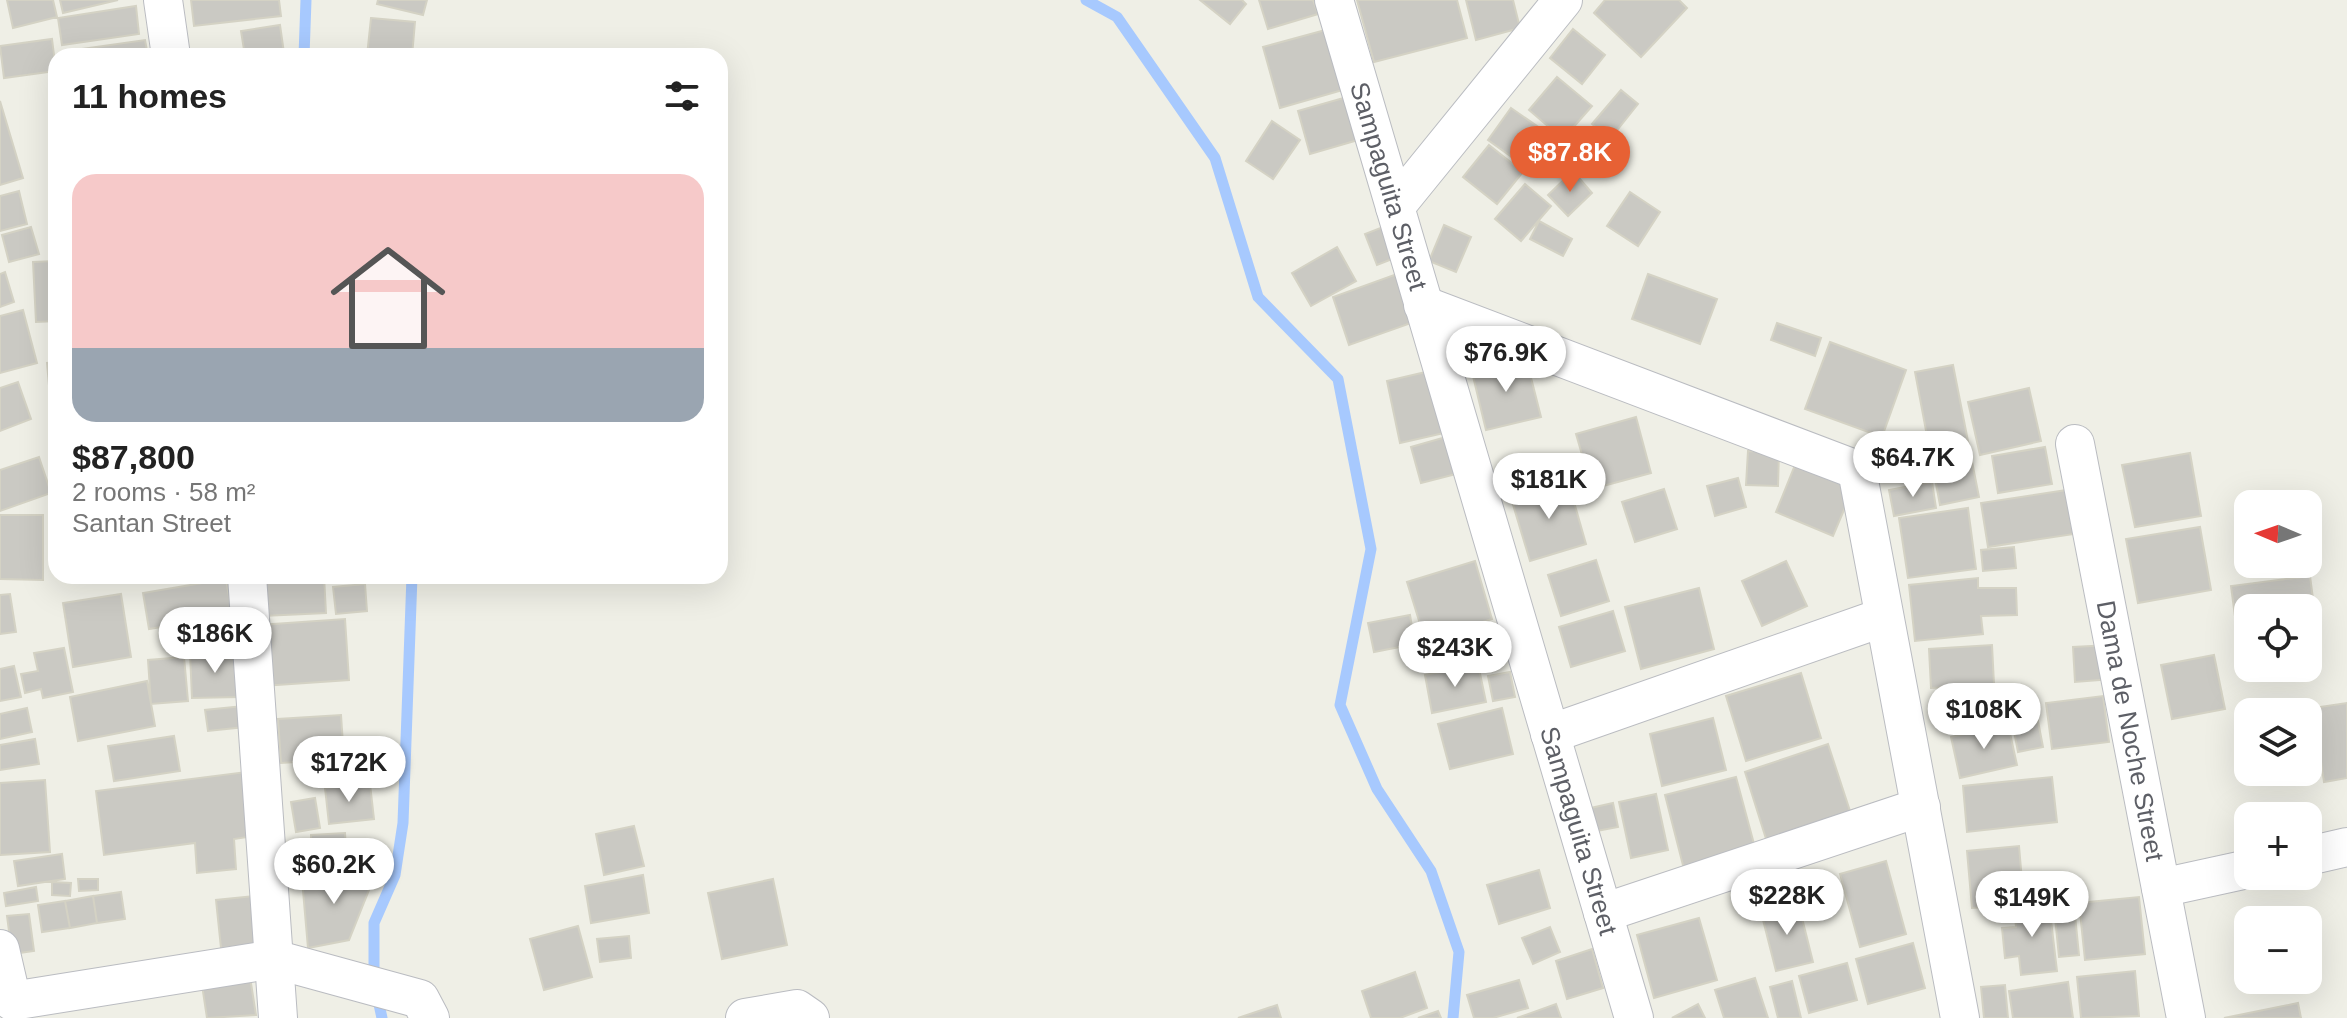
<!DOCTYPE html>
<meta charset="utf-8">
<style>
:root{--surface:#fff;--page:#f6f6f6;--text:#222;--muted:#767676;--line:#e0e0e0;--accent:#e76134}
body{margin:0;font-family:Arial,sans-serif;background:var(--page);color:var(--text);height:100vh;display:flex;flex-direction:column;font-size:30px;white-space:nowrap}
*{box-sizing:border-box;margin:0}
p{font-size:26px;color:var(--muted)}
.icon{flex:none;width:44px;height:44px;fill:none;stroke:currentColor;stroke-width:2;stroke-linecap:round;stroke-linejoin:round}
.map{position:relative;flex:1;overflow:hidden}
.panel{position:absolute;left:48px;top:48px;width:680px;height:536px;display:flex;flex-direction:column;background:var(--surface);border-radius:24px;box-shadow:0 8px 32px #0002}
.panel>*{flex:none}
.needle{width:52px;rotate:272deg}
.fabs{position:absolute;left:2234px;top:490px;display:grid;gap:16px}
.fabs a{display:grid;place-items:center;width:88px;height:88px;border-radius:16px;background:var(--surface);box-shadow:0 8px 32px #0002;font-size:40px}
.price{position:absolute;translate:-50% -68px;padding:0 18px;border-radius:28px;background:#fff;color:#222;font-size:26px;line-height:52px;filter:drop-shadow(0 2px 4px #0008)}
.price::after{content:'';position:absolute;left:50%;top:48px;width:24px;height:18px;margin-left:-12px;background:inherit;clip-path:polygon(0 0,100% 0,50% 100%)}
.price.active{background:var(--accent);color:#fff}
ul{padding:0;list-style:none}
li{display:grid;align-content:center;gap:16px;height:424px;padding:0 24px}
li+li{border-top:2px solid var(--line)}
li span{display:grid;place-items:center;height:248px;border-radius:24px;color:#555}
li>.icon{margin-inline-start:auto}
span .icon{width:144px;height:144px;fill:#fffc;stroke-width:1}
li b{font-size:34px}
h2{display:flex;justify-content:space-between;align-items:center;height:96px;padding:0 24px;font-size:34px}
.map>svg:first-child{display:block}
</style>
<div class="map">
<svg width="2347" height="1018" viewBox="0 0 2347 1018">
<rect width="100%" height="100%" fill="#efefe6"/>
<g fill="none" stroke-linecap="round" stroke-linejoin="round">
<path stroke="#a7c9fe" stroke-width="11" d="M 1086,0 L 1117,17 L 1215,158 L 1258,297 L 1338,379 L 1371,549 L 1340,705 L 1377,789 L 1431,871 L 1459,952 L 1453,1018
M 304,56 L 306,0
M 374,978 L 374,923 L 395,875 L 403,823 L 412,576
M 377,995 L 382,1018"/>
</g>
<path fill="#cac9c3" stroke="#d4d2c4" stroke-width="2" d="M 7,0 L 53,0 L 57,17 L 13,28 Z
M 60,0 L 118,0 L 63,13 Z
M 191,0 L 279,0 L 281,16 L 194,26 Z
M 378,0 L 427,0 L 423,15 L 377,4 Z
M 1200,0 L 1242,0 L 1246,4 L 1230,24 Z
M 1259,0 L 1313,0 L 1318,14 L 1268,29 Z
M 1357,0 L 1457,0 L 1467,38 L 1374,62 Z
M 1466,0 L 1513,0 L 1520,28 L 1476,40 Z
M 1605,0 L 1679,0 L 1687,8 L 1641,57 L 1594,13 Z
M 136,6 L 139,34 L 62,45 L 58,18 Z
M 371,18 L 415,22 L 412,56 L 367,56 Z
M 280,25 L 284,53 L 245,56 L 241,31 Z
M 1329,29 L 1346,89 L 1280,108 L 1263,47 Z
M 1573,29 L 1605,55 L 1582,84 L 1550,58 Z
M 52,39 L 56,71 L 4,78 L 0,46 Z
M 145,40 L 148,56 L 68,56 L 67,51 Z
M 1557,77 L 1592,106 L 1563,139 L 1529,110 Z
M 1621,90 L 1638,104 L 1610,139 L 1592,124 Z
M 1347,97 L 1358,140 L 1310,154 L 1298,111 Z
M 0,101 L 23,178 L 0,185 Z
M 1511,108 L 1550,135 L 1527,168 L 1488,140 Z
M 1272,121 L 1300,140 L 1273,179 L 1246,161 Z
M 1489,145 L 1523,172 L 1497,204 L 1463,177 Z
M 1573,171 L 1592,193 L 1568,216 L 1548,195 Z
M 1525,184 L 1551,206 L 1521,241 L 1495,219 Z
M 19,191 L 27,224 L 0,231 L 0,196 Z
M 1630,192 L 1660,212 L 1638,246 L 1607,226 Z
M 1539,221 L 1572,239 L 1563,256 L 1530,239 Z
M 1444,225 L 1471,237 L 1456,272 L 1429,261 Z
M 31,227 L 39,254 L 9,262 L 2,235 Z
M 1383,227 L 1395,258 L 1377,265 L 1365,234 Z
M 1337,247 L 1356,281 L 1311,306 L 1292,273 Z
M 56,261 L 56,321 L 36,322 L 33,262 Z
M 5,272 L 14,302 L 0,307 L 0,274 Z
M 1397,274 L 1414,322 L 1349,345 L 1333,297 Z
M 1648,274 L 1717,299 L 1700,344 L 1632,319 Z
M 23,310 L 37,363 L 0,373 L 0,316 Z
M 1777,323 L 1821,338 L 1815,356 L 1771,340 Z
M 1830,342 L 1906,370 L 1882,437 L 1805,409 Z
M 1526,358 L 1541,417 L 1486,430 L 1472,372 Z
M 56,362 L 56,407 L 51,408 L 47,363 Z
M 1953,365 L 1979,497 L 1940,505 L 1915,372 Z
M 1430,371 L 1444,433 L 1400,443 L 1387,381 Z
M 18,382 L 31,419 L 0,431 L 0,388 Z
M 2029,388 L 2041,441 L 1980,455 L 1968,402 Z
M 1636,417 L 1651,473 L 1592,489 L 1576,434 Z
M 1446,437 L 1456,474 L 1421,483 L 1411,447 Z
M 2045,447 L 2052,484 L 1998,493 L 1992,456 Z
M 1748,451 L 1779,452 L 1778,486 L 1746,485 Z
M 2190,453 L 2201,516 L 2135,527 L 2122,465 Z
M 39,457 L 51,493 L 0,511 L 0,470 Z
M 1797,460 L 1855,484 L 1833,536 L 1776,512 Z
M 1738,478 L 1746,507 L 1715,516 L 1707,486 Z
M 1568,481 L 1586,544 L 1530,561 L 1511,498 Z
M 1932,482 L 1936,508 L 1894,516 L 1889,490 Z
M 1664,489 L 1677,529 L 1635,542 L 1622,502 Z
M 2067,490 L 2074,534 L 1988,547 L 1981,503 Z
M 1968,508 L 1976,569 L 1908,578 L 1899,518 Z
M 0,515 L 43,515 L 43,580 L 0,579 Z
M 2200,527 L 2211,590 L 2138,603 L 2126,539 Z
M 2014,547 L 2016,568 L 1983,571 L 1981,550 Z
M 1596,560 L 1609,601 L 1561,616 L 1548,575 Z
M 1475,561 L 1492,619 L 1425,640 L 1407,582 Z
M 1786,561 L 1807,606 L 1762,626 L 1742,581 Z
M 260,576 L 324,576 L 326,613 L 263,616 Z
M 2310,576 L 2318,637 L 2308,638 L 2308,608 L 2248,608 L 2248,646 L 2239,647 L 2231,586 Z
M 1978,578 L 1978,588 L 2016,588 L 2017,615 L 1981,616 L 1983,634 L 1915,641 L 1909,585 Z
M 226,579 L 232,615 L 149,629 L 143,593 Z
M 365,584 L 367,611 L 336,614 L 333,587 Z
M 1699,588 L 1714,649 L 1641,669 L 1625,607 Z
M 10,594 L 16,632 L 0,634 L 0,595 Z
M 121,594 L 131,657 L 73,667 L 63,603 Z
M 1613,611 L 1625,651 L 1571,667 L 1559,627 Z
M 1410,615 L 1415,644 L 1374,652 L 1368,623 Z
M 345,619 L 349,680 L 263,686 L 259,625 Z
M 1992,645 L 1994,684 L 1931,688 L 1929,649 Z
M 2110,645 L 2112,679 L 2075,682 L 2073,647 Z
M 64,648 L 73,692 L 43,698 L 41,689 L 25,693 L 21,674 L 38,671 L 34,653 Z
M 237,651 L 239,697 L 192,698 L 190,653 Z
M 2214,655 L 2225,709 L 2172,719 L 2161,665 Z
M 184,657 L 188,701 L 151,704 L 148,660 Z
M 1478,664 L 1486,702 L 1432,713 L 1425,675 Z
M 14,666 L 21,697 L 0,701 L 0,669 Z
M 1510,672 L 1515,697 L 1493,701 L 1488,676 Z
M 1801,673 L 1821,738 L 1746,761 L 1726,696 Z
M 147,681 L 155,726 L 78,741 L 70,697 Z
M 2103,696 L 2109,742 L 2052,749 L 2046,703 Z
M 2034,700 L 2043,747 L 2018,752 L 2009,705 Z
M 2347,703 L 2347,778 L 2324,782 L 2313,708 Z
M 243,706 L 245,727 L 208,731 L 205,710 Z
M 27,708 L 32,732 L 0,739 L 0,714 Z
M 1502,708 L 1513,754 L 1450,769 L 1438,724 Z
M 341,715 L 344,759 L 281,763 L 278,719 Z
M 1713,718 L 1726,770 L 1662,786 L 1650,734 Z
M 2008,724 L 2017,765 L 1960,778 L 1951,737 Z
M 174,736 L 180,771 L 114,781 L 108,746 Z
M 35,739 L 39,764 L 0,770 L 0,745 Z
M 1828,744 L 1851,814 L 1767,842 L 1745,772 Z
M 246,772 L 254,836 L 234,839 L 236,869 L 197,873 L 195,843 L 104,855 L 96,791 Z
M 1736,777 L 1757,855 L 1685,873 L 1665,795 Z
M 2052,777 L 2057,822 L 1967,832 L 1963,786 Z
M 45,780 L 50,852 L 0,855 L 0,783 Z
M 370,784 L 374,819 L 329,824 L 325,788 Z
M 1656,794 L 1668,850 L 1631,858 L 1619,802 Z
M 315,798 L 320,828 L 296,832 L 291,802 Z
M 1613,803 L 1618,827 L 1591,832 L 1586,809 Z
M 634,826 L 644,866 L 604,875 L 596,834 Z
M 345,833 L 347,866 L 312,868 L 311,835 Z
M 2019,846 L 2024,904 L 1972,908 L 1967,851 Z
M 62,854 L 65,879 L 18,886 L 14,861 Z
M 1886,861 L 1906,934 L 1860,947 L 1840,874 Z
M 377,870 L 349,940 L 308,948 L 302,879 Z
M 1539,870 L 1550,908 L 1499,924 L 1487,885 Z
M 643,875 L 649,913 L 591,923 L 585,886 Z
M 78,879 L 98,879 L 98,890 L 79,891 Z
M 773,879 L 787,945 L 722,959 L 708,893 Z
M 52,882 L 71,883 L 70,896 L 52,895 Z
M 36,887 L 38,901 L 6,906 L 4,893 Z
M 121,892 L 125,919 L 97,923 L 93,896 Z
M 93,896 L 97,923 L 70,928 L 65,901 Z
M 254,896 L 259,944 L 221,948 L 216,900 Z
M 2139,897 L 2145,954 L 2085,960 L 2079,903 Z
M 65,901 L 70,928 L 42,932 L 38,905 Z
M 1798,902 L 1813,962 L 1776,971 L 1761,912 Z
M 2049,903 L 2057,971 L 2021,975 L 2019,956 L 2005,958 L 2002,928 L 2016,927 L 2014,906 Z
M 2074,905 L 2079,955 L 2059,957 L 2054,907 Z
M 29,914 L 34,951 L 12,954 L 7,916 Z
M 1699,918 L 1717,980 L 1654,998 L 1637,935 Z
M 578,926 L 592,977 L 544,990 L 530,939 Z
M 1550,927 L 1560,952 L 1533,964 L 1522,938 Z
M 629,936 L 631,958 L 600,962 L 597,939 Z
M 1913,943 L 1925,988 L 1868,1004 L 1856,959 Z
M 1592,949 L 1603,988 L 1567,999 L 1556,961 Z
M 1847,963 L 1857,1000 L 1809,1013 L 1799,976 Z
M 2135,971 L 2139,1016 L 2081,1018 L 2077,977 Z
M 1415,972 L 1427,1008 L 1400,1018 L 1371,1018 L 1362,991 Z
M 250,977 L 256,1015 L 207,1018 L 202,985 Z
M 1755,978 L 1768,1018 L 1724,1018 L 1715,990 Z
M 1519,980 L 1528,1008 L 1493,1018 L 1474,1018 L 1467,995 Z
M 1792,981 L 1801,1018 L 1778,1018 L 1770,987 Z
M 2068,982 L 2073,1018 L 2013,1018 L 2009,991 Z
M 2005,985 L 2008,1018 L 1984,1018 L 1981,987 Z
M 2298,1003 L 2301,1018 L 2224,1018 Z
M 1556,1004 L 1561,1018 L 1517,1018 Z
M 1698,1004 L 1705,1018 L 1672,1018 Z
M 1277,1005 L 1281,1018 L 1238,1018 Z
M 1438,1011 L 1441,1018 L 1418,1018 Z"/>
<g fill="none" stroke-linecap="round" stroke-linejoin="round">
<g stroke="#babcc1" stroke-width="40">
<g id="minor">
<path d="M 163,0 L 171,56"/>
<path id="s1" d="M 1334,0 L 1634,1018"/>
<path d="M 1395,207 L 1563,0"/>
<path d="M 1423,305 L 1857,470 L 1960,1018"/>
<path id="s2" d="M 2075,444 L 2186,1018"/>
<path d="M 247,576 L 278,1018"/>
<path d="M 1550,734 L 1884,617"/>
<path d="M 2308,856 L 2347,847"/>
<path d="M 2161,888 L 2248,869"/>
<path d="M 1603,913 L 1921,807"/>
<path d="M 0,949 L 12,1001 L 274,959 L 420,999 L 430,1018"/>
<path d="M 745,1018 L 797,1009 L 810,1018"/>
</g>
</g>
<use href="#minor" stroke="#fff" stroke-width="38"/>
</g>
<g text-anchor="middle" stroke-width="7" stroke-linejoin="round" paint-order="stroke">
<g font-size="26" fill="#5d5f66" stroke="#fff">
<text dy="9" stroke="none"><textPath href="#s1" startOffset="194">Sampaguita Street</textPath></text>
<text dy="9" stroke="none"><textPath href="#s2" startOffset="292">Dama de Noche Street</textPath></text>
<text dy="9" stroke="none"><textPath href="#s1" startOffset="866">Sampaguita Street</textPath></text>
</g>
</g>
</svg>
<div class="fabs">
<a><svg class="needle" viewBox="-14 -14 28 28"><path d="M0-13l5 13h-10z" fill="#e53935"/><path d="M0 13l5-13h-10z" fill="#767676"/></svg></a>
<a><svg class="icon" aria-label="locate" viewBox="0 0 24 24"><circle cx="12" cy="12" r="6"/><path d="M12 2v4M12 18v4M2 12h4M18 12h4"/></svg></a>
<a><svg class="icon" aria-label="layers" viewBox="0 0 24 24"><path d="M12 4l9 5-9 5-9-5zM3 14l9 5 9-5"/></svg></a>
<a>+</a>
<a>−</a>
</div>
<b class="price active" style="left:1570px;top:194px">$87.8K</b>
<b class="price" style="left:1506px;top:394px">$76.9K</b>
<b class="price" style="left:1913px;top:499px">$64.7K</b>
<b class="price" style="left:1549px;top:521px">$181K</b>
<b class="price" style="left:215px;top:675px">$186K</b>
<b class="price" style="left:1455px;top:689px">$243K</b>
<b class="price" style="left:1984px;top:751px">$108K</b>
<b class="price" style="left:349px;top:804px">$172K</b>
<b class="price" style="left:334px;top:906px">$60.2K</b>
<b class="price" style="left:1787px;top:937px">$228K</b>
<b class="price" style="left:2032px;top:939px">$149K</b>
<section class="panel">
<h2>11 homes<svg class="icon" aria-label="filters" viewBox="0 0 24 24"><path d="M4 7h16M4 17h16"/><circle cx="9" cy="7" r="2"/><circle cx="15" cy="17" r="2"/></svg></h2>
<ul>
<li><span style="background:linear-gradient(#f6c9c9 70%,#9aa5b1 0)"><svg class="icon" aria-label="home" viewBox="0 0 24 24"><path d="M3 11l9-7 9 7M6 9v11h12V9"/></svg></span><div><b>$87,800</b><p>2 rooms · 58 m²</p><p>Santan Street</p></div></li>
</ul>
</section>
</div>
